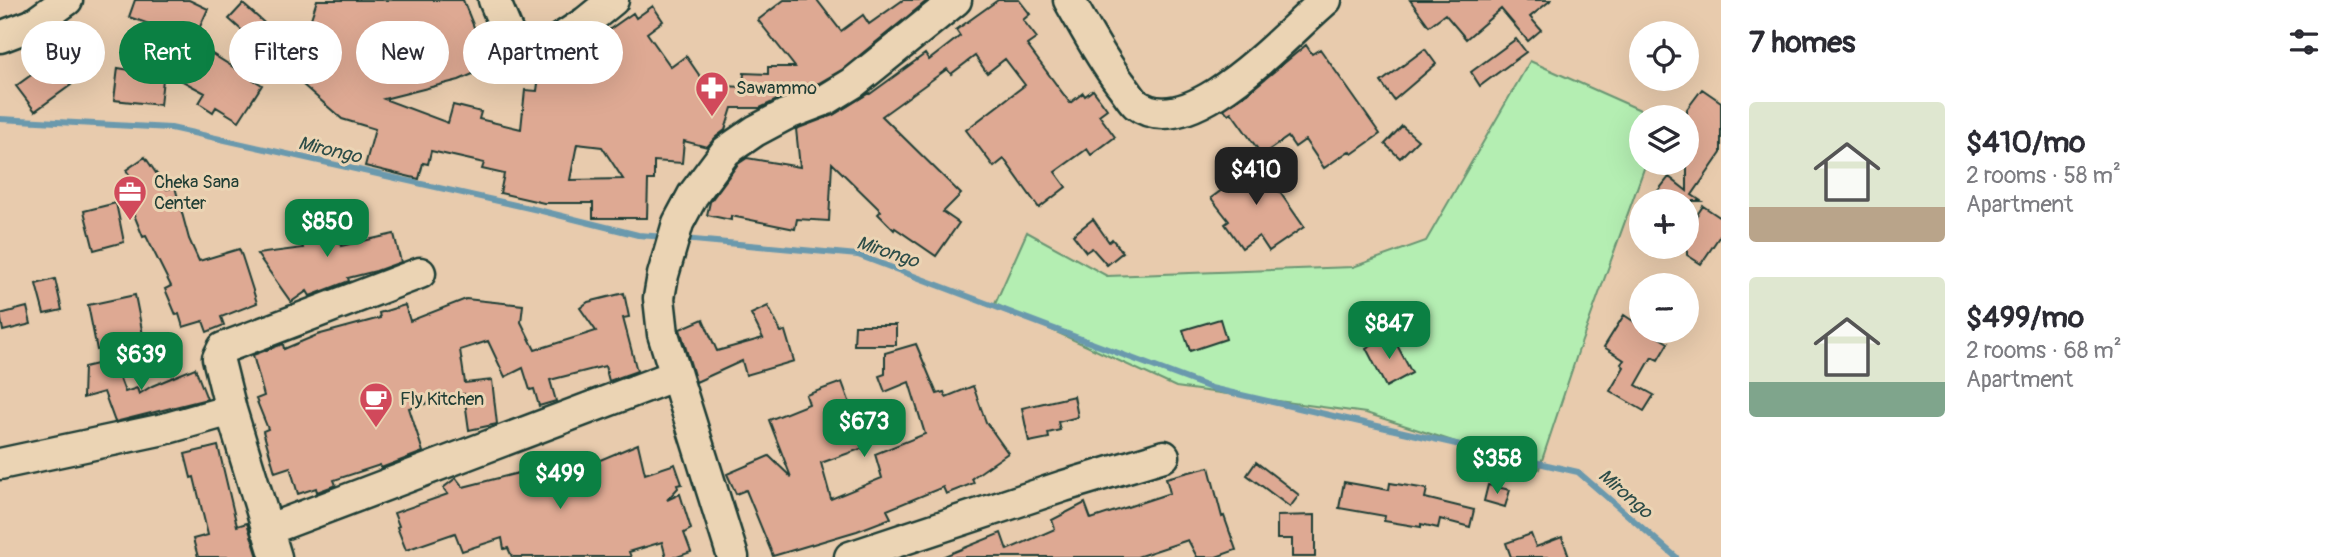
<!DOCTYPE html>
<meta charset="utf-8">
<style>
:root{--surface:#fff;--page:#f7f7f7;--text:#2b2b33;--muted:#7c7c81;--accent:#0b8043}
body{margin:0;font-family:Pangolin,sans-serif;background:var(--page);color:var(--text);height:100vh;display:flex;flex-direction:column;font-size:26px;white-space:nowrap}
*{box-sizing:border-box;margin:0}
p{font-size:23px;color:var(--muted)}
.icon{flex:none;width:38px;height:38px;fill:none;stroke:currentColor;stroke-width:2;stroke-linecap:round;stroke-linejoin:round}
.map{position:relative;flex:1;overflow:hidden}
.details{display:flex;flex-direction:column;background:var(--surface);width:630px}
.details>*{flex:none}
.banner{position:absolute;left:21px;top:21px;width:665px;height:63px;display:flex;gap:14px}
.tools{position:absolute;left:1629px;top:21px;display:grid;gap:14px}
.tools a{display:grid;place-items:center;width:70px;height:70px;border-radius:50%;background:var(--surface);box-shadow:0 7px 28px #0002;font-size:35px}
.price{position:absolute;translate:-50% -60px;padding:0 16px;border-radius:14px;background:var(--accent);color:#fff;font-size:23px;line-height:46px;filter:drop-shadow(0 2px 4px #0008)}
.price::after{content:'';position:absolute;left:50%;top:42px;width:21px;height:16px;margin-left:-10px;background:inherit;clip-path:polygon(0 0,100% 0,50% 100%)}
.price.current{background:#222;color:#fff}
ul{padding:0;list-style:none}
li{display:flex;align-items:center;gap:21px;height:175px;padding:0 28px}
li span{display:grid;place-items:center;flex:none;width:196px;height:140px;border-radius:7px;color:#555}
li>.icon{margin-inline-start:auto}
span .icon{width:84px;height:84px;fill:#fffc;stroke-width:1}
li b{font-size:30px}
h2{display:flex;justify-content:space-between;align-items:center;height:84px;padding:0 28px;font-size:30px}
.pill{padding:0 24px;border-radius:32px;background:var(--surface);box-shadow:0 7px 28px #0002;font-size:24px;line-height:63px}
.pill.current{background:var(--accent);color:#fff}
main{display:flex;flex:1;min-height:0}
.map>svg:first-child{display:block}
</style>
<main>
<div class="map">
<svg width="1721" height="557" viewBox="0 0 1721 557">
<rect width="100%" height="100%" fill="#e8cbad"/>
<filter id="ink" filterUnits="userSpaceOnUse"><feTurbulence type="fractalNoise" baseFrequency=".0143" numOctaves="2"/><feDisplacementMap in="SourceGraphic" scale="14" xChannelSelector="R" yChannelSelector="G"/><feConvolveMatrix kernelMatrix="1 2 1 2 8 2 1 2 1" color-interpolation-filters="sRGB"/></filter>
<g filter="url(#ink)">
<path fill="#b4eeb2" stroke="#6a9673" stroke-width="2" d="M 1530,61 L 1656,117 L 1642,117 L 1642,163 L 1646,163 L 1578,352 L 1539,469 L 1366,413 L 1176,387 L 995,304 L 1027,232 L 1107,276 L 1353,267 L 1426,241 Z"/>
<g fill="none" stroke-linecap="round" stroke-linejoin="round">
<path stroke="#6b99ad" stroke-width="6" d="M 0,119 L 171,128 L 538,210 L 638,235 L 666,237
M 683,239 L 858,255 L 1211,388 L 1578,472 L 1676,557"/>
</g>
<path fill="#dea993" stroke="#1f3d34" stroke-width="2" fill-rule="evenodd" d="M 135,0 L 189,0 L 208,9 L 193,42 L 262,85 L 239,121 L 216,107 L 213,112 L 199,103 L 205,93 L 164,71 L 160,105 L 114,100 L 118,68 L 135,71 L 158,27 L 129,17 Z
M 317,0 L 463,0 L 480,42 L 487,39 L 496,64 L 459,80 L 384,99 L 448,123 L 453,105 L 481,112 L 479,119 L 521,129 L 525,90 L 537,91 L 540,68 L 556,63 L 584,66 L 605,51 L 596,39 L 633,13 L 636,18 L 653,6 L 663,21 L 647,33 L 671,67 L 686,56 L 706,85 L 743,87 L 744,73 L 768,74 L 768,67 L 795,67 L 758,20 L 784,0 L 817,0 L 841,31 L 863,15 L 869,24 L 903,0 L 928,0 L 843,69 L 819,83 L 779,99 L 760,108 L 732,108 L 725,130 L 716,137 L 707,147 L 684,141 L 682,163 L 654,161 L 654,180 L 648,180 L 647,218 L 593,218 L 593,203 L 544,203 L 500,193 L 504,174 L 482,169 L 484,163 L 431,151 L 428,164 L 423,163 L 419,179 L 365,166 L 375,129 L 342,119 L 302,84 L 323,36 L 307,31 ZM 577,144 L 602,147 L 623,179 L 570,180 Z
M 998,0 L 1019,0 L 1030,14 L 1023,20 L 1037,38 L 1027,45 L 1070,103 L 1083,93 L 1085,96 L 1093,90 L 1107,109 L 1099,115 L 1115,137 L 1091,155 L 1087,149 L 1055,172 L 1066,187 L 1039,208 L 1004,159 L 994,167 L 966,130 L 1025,85 L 1005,59 L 987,73 L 975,56 L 951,74 L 947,69 L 882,116 L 961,194 L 943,212 L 959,223 L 936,256 L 895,228 L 894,230 L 878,214 L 881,211 L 832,163 L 829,221 L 797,219 L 795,229 L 731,216 L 731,220 L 707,215 L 710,202 L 738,164 L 747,158 L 800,167 L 796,129 L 833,115 L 869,93 L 870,94 L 925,54 L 929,60 L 960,36 L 956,30 Z
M 1410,0 L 1551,0 L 1530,17 L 1541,30 L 1528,41 L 1501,9 L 1466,39 L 1445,14 L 1429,26 Z
M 243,4 L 270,28 L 256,43 L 229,19 Z
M 1516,39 L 1526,52 L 1480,86 L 1471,72 Z
M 1306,45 L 1312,54 L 1320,49 L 1380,134 L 1352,154 L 1349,151 L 1324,168 L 1305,140 L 1295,147 L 1288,137 L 1262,155 L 1231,112 L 1228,114 L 1224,109 L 1248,93 Z
M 1425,49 L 1436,64 L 1394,100 L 1381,82 Z
M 52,60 L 71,85 L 35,111 L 16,86 Z
M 1702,89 L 1721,102 L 1721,153 L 1692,195 L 1701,201 L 1650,201 L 1669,177 L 1687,191 L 1687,150 L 1695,137 L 1687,131 L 1687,109 Z
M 1402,126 L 1418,140 L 1400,158 L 1385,144 Z
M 1254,155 L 1304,227 L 1269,251 L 1259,236 L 1242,248 L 1225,224 L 1229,221 L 1211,198 L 1234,181 L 1228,173 Z
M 145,157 L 167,189 L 175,187 L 189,239 L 199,261 L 239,249 L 242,256 L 257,303 L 221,317 L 224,325 L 207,332 L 203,321 L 183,327 L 179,314 L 176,315 L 165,289 L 171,286 L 146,236 L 143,237 L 128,200 L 144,195 L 126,170 Z
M 116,203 L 124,242 L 94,250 L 84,211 Z
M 1703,206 L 1721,218 L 1721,234 L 1701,264 L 1687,255 L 1687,230 Z
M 334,212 L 341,246 L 394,234 L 401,262 L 376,271 L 348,278 L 349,281 L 310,296 L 307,291 L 291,302 L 257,254 L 303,248 L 298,229 L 311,227 L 309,218 Z
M 1093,219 L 1109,242 L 1112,239 L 1123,252 L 1107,265 L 1092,248 L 1086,252 L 1073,235 Z
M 55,279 L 62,310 L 44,314 L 36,284 Z
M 624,293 L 629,317 L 623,318 L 637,371 L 609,381 L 605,366 L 550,380 L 556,401 L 539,406 L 534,389 L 530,390 L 523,368 L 505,377 L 488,341 L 460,350 L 465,383 L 492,380 L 497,424 L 469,430 L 464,394 L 409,408 L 423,452 L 381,468 L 380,465 L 334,480 L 336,485 L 317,492 L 316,488 L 298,494 L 290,467 L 275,472 L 263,431 L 268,429 L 256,399 L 264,396 L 253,355 L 283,344 L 284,349 L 317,335 L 380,318 L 379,313 L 405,305 L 410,321 L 466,299 L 523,305 L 521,322 L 535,350 L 596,331 L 580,308 L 588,302 Z
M 135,295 L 144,340 L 97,350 L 88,305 Z
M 768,306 L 781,332 L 785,331 L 794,361 L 746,375 L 742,361 L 696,382 L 680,329 L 703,319 L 717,351 L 763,338 L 751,314 Z
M 27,307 L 31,324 L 3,331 L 0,314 Z
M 1624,315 L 1642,327 L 1642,331 L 1648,331 L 1668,343 L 1658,360 L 1652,357 L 1636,385 L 1654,395 L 1644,411 L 1610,391 L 1624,367 L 1621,364 L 1624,360 L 1604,347 Z
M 1220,319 L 1226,339 L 1190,351 L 1183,330 Z
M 855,325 L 896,325 L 896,345 L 854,345 Z
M 1391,334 L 1412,373 L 1386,387 L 1366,348 Z
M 916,344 L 937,394 L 944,392 L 946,397 L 973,386 L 986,422 L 1008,453 L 972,478 L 974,483 L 946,494 L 943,487 L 887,510 L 891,518 L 857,531 L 773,556 L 746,490 L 736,494 L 727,474 L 769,456 L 791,477 L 769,420 L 809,404 L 806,395 L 842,382 L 866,447 L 821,463 L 831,499 L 882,478 L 875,454 L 925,434 L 909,382 L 885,392 L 879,376 L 885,374 L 885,353 Z
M 113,360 L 125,392 L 137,388 L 139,394 L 152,386 L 195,368 L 207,399 L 115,422 L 104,392 L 83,398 L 84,367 Z
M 1074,396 L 1078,417 L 1058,422 L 1060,430 L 1048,433 L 1049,438 L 1029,442 L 1022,408 Z
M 638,444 L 645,474 L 675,464 L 682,484 L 677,485 L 678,488 L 667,500 L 680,494 L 691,529 L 684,533 L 691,552 L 677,557 L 666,557 L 662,542 L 629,552 L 631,557 L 512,557 L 508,548 L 504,549 L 502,538 L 462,551 L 455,533 L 406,550 L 397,527 L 399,526 L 394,513 L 448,494 L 443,488 L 456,478 L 463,487 L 542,467 L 541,465 L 568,457 L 572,472 Z
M 218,446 L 237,526 L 247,523 L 258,557 L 198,557 L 193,539 L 208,535 L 194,477 L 191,478 L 185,454 Z
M 1256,462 L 1299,495 L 1290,507 L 1247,475 Z
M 1209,467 L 1222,517 L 1224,516 L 1236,550 L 1216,557 L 1197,557 L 1188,540 L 1137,557 L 942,557 L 1001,533 L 1007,550 L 1055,529 L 1052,520 L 1085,503 L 1091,519 L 1170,493 L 1166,478 Z
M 1344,482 L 1389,490 L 1390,483 L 1427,489 L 1425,498 L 1474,510 L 1470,527 L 1440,519 L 1438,528 L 1421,524 L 1421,527 L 1384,521 L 1385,516 L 1339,508 Z
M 1488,485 L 1510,490 L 1505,507 L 1484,501 Z
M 1315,515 L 1315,557 L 1292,557 L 1292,539 L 1277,539 L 1277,516 Z
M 1531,534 L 1536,547 L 1562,537 L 1569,557 L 1511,557 L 1506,543 Z"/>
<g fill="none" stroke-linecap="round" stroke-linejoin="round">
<g stroke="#1f3d34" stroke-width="35">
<path id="minor" d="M 494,0 L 513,45 L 525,53 L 543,50 L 586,22 L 613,0
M 1069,0 C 1085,28 1100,57 1120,83 C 1125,89 1130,98 1136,104 C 1190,145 1287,32 1326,0
M 0,37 L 32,25 L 67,0
M 0,464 L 164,429 L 231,410
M 267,530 L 676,375
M 276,557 L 231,410 L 218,358 L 223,348 L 420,273
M 733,557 L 663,334 L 659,298 L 663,275 L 678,223 L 693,195 L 726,151 L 755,131 L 785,115 L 827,99 L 853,83 L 956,0
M 850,557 L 1064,486 L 1164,456"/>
</g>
<use href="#minor" stroke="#ebd4b4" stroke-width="30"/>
</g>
</g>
<defs>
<g id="pharmacy-pin" transform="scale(1.75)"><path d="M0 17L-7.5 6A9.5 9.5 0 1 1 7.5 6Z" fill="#d1495b" stroke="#ebd4b4"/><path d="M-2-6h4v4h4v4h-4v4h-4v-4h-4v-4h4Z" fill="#fff"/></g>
<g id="office-pin" transform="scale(1.75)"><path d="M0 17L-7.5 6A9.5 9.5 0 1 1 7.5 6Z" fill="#d1495b" stroke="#ebd4b4"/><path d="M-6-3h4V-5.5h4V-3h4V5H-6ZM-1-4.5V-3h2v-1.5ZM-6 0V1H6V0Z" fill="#fff"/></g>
<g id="cafe-pin" transform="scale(1.75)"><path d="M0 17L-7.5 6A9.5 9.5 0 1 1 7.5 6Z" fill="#d1495b" stroke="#ebd4b4"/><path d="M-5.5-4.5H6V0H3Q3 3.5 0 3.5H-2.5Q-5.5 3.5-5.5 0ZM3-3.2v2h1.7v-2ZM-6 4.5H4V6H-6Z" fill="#fff"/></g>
</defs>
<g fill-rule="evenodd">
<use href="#pharmacy-pin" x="712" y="88"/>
<use href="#office-pin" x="130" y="192"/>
<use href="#cafe-pin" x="376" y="399"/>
</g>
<g text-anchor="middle" stroke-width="6" stroke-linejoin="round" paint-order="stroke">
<g font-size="18" fill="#1f3d34" stroke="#ebd4b4" text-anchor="start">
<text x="736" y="94">Sawammo</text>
<text x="154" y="188">Cheka Sana<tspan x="154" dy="21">Center</tspan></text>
<text x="400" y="405">Fly Kitchen</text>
</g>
<g font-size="19" font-style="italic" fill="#2c4c48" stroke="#ebd4b4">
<text transform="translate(330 149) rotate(13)" y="7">Mirongo</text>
<text transform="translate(888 251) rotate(18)" y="7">Mirongo</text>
<text transform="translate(1626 493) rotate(41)" y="7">Mirongo</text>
</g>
</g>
</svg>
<div class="tools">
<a><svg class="icon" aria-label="locate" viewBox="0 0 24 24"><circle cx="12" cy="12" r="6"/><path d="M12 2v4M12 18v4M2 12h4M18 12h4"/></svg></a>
<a><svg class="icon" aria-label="layers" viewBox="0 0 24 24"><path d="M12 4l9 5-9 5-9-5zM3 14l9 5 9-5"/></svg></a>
<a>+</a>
<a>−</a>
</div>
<b class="price current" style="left:1256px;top:207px">$410</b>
<b class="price" style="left:327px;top:259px">$850</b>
<b class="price" style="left:1389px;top:361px">$847</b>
<b class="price" style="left:141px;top:392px">$639</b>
<b class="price" style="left:864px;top:459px">$673</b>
<b class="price" style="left:1497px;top:496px">$358</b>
<b class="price" style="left:560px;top:511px">$499</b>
<div class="banner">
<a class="pill">Buy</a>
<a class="pill current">Rent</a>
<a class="pill">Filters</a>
<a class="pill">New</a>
<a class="pill">Apartment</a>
</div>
</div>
<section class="details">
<h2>7 homes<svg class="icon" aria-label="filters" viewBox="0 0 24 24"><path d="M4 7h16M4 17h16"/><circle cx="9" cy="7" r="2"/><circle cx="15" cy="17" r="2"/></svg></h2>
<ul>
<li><span style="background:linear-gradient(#dfe7d0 75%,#b9a48a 0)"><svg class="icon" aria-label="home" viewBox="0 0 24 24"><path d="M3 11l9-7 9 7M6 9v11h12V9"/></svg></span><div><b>$410/mo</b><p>2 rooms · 58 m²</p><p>Apartment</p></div></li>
<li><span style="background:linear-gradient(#dfe7d0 75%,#7fa58c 0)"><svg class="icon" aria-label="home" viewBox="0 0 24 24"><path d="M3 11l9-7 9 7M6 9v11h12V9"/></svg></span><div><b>$499/mo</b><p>2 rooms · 68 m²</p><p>Apartment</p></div></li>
</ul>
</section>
</main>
